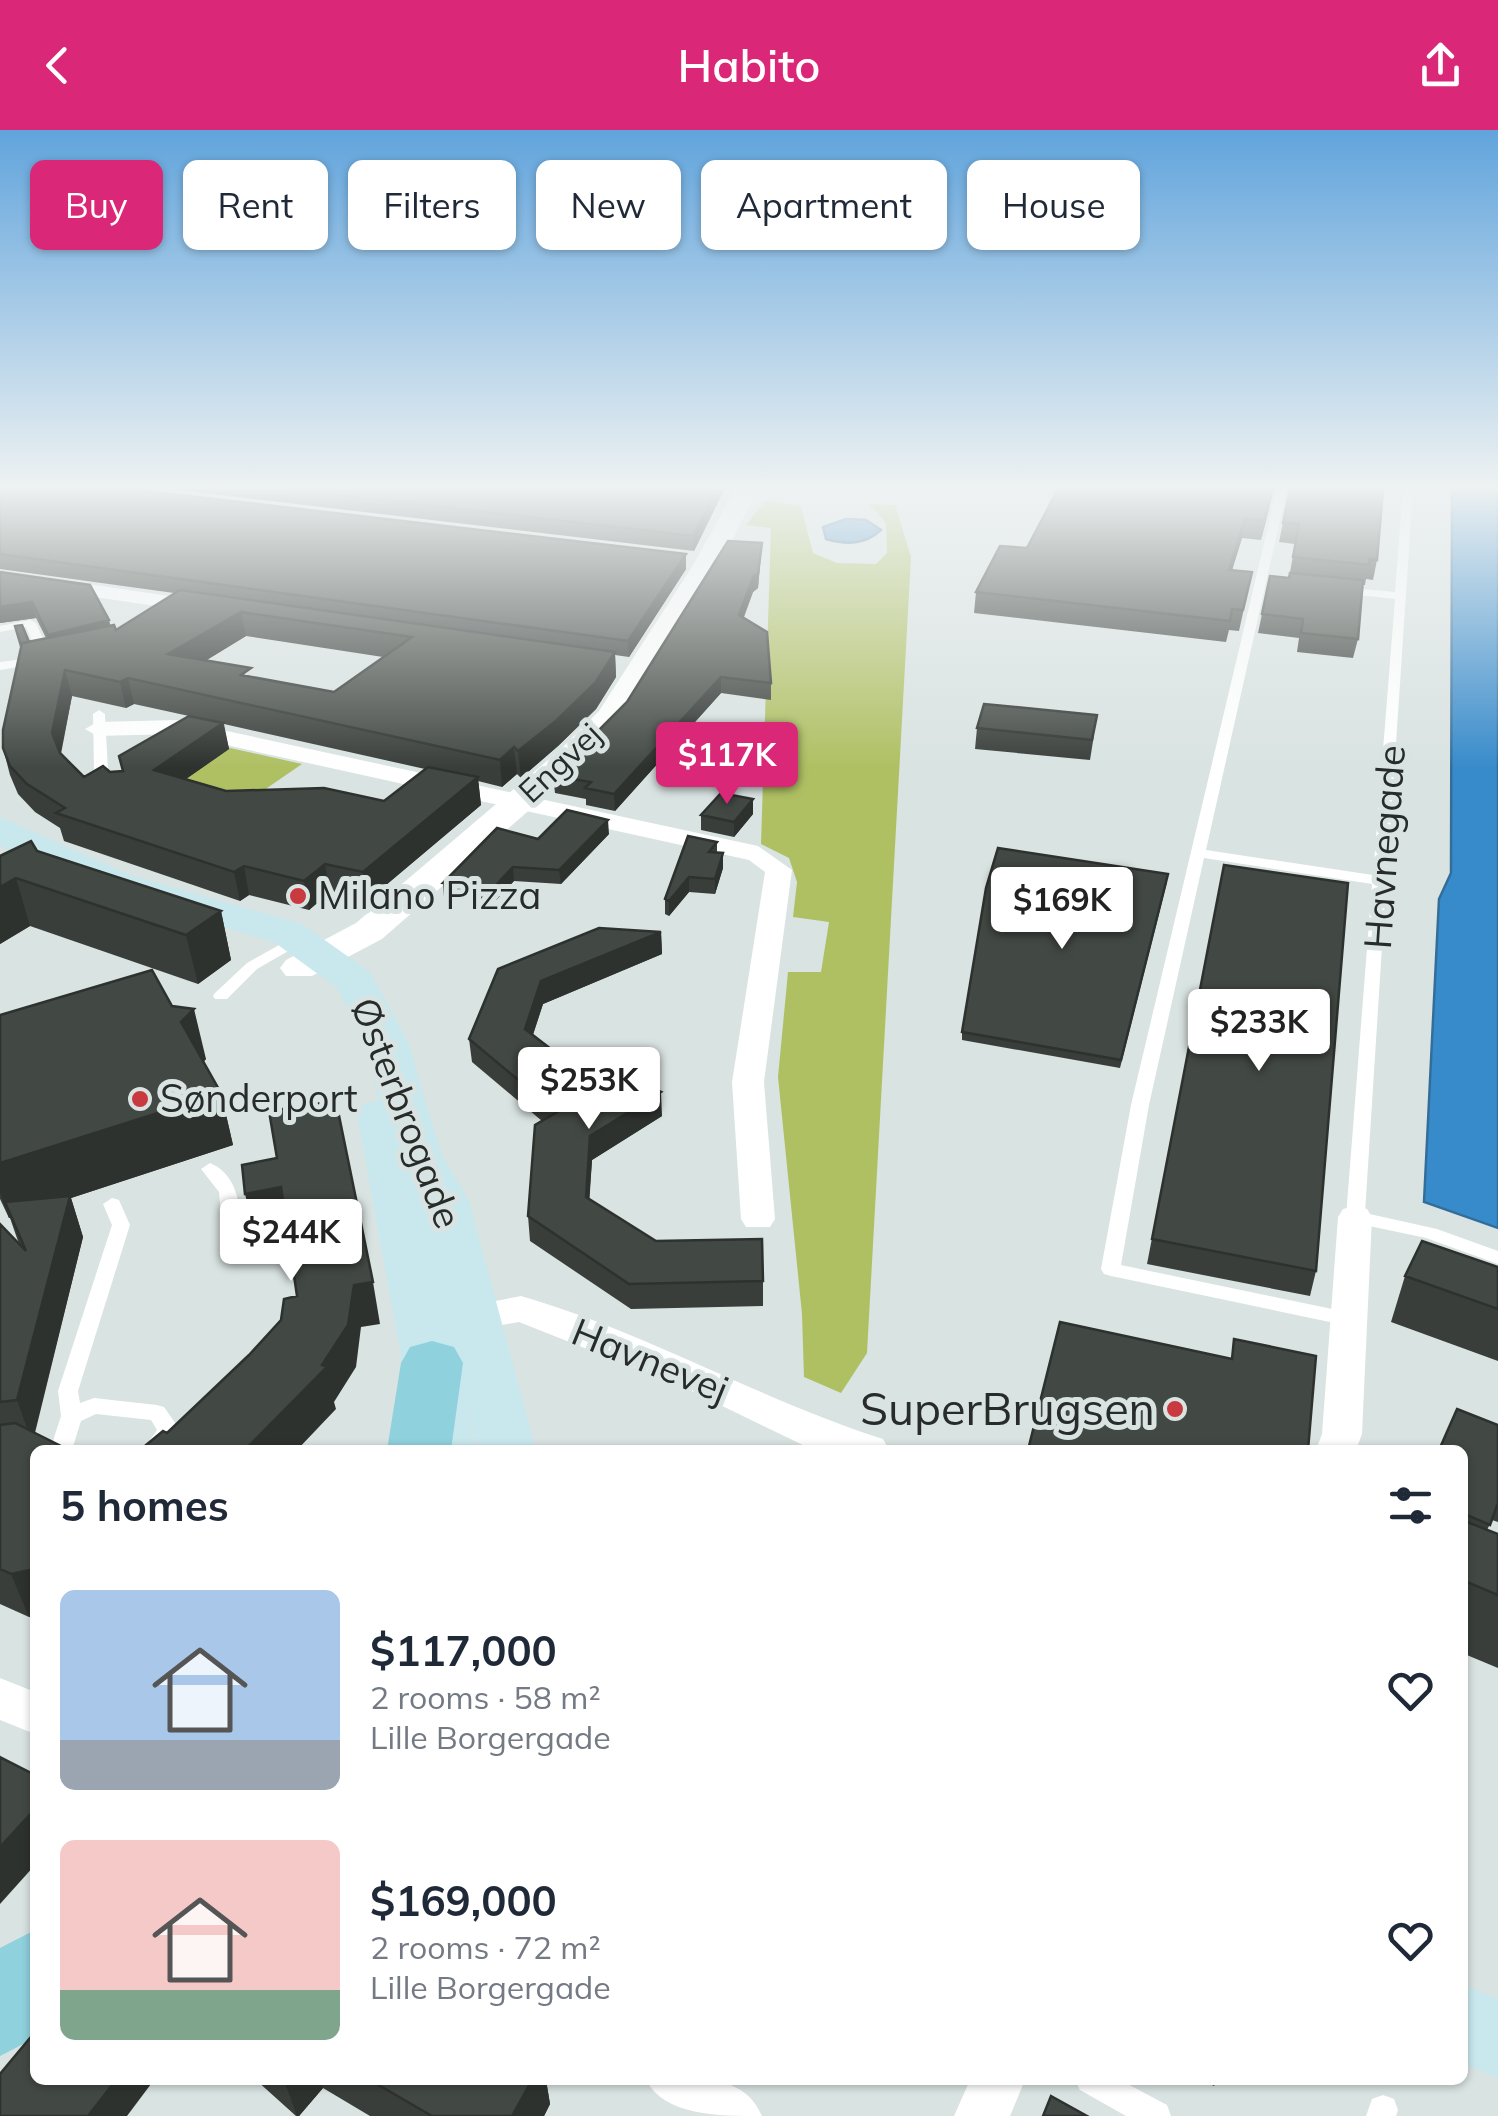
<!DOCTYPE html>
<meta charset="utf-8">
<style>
:root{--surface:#fff;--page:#f6f6f7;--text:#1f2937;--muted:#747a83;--accent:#db2777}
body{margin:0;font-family:Mulish,sans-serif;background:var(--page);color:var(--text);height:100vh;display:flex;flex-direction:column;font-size:38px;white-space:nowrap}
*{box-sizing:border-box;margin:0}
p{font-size:32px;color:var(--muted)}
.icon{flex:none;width:55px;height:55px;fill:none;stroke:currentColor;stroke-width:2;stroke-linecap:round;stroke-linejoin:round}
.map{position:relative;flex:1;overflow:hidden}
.panel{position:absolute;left:30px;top:1315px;width:1438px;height:640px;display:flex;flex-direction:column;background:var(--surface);border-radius:15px;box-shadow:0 2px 8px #0004}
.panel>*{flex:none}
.banner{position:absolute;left:30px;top:30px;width:1440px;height:90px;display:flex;gap:20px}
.price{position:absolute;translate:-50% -85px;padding:0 22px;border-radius:10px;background:#fff;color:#222;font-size:32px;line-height:65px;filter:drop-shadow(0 2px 5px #0008)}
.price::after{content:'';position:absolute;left:50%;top:60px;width:30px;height:22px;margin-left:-15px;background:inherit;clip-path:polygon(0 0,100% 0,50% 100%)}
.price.on{background:var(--accent);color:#fff}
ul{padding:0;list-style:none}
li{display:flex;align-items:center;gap:30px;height:250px;padding:0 30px}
li span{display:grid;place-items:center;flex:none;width:280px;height:200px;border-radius:15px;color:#555}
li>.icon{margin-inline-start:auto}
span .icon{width:120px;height:120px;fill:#fffc;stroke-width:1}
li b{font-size:42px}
h2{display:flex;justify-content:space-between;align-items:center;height:120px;padding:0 30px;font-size:42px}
.chip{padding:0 35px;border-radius:15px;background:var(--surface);box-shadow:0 2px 8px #0004;font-size:35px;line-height:90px}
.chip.on{background:var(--accent);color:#fff}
header{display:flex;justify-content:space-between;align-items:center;height:130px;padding:0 30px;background:var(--accent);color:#fff;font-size:45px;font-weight:600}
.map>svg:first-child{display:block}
</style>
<header><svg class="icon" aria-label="back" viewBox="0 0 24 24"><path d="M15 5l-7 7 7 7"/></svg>Habito<svg class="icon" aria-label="share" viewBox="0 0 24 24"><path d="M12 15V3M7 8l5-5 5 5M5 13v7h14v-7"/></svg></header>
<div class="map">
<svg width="1498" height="1986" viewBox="0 0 1498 1986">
<rect width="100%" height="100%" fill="#d9e3e1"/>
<path fill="#afc063" d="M 765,371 L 801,376 L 813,423 L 837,433 L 876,434 L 887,423 L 886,393 L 869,374 L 895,375 L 911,427 L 867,1223 L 841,1263 L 804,1247 L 802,1184 L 778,947 L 788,842 L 821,842 L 829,792 L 793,787 L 797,752 L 789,728 L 761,714 L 771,398 L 746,395 Z
M 226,617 L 302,634 L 206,700 L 148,658 Z"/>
<path fill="#388bcb" stroke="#336e9b" stroke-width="2.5" d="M 1452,359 L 1498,359 L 1498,1098 L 1424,1072 L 1439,769 L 1451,743 Z
M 846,389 L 866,390 L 881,400 C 864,415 847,415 826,409 L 823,397 Z"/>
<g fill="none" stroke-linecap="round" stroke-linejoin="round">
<path fill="#fff" fill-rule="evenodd" d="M 1277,359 L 1287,359 L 1206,720 L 1373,745 L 1395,469 L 1341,463 L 1336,460 L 1341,457 L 1395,462 L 1403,359 L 1413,359 L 1387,748 L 1390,751 L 1386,754 L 1365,1083 L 1437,1099 L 1498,1121 L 1498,1134 L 1426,1108 L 1355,1093 L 1346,1087 L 1372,754 L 1204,728 L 1149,975 L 1121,1135 L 1356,1184 L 1359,1189 L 1356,1194 L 1349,1196 L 1111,1146 L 1104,1144 L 1101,1139 L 1131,975 Z
M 30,490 L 36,493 L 52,529 L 46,532 L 0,540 L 0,532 L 39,527 L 26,497 L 0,502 L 0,496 Z
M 99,580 L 105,584 L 108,641 L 121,655 L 114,659 L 109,658 L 94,642 L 93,584 Z
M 299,804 L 304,806 L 307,809 L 304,812 L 257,839 L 227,869 L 215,869 L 213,866 L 215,863 L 247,833 Z
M 210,1033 C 244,1047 240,1091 244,1122 L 241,1127 L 227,1127 L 224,1122 L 219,1062 L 201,1039 Z
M 112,1068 L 119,1070 L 130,1095 L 78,1261 L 80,1273 L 94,1268 L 157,1275 L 164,1277 L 180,1300 L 166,1320 L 143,1320 L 157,1300 L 151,1290 L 96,1284 L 81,1291 L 72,1320 L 50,1320 L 61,1286 L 58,1261 L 112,1095 L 103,1074 Z
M 1075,1950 L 1120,1950 L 1167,1975 L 1171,1986 L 1126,1986 L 1080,1960 Z
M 1383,1965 L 1394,1969 L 1398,1980 L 1396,1986 L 1366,1986 L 1372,1969 Z"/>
<path fill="#fff" fill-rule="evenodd" d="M 0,441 L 203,471 L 213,477 L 203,483 L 0,453 Z
M 176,590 L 758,716 L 792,740 L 764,952 L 775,1089 L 770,1097 L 746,1097 L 741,1089 L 732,952 L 765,742 L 749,730 L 176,604 L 97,606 L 85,599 L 97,592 Z
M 1355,1076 L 1367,1079 L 1372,1087 L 1362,1304 L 1356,1320 L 1316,1320 L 1322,1304 L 1338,1087 L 1343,1079 Z
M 521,1166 C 646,1202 760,1270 883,1309 L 889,1320 L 807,1317 L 683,1257 L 519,1192 L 457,1203 L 444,1199 L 438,1190 L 444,1181 Z
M 0,1548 L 35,1562 L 35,1604 L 0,1590 Z
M 646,1950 C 689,1950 742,1939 762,1986 C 718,1986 665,1986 646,1950 Z
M 970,1950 L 1025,1950 L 1010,1986 L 954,1986 Z"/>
<path fill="#fff" fill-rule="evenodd" d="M 735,359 L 758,359 L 721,432 L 625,587 L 583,633 L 382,809 L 312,846 L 286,846 L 280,838 L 286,830 L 356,793 L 561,619 L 599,581 L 695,432 Z"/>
<path fill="#c8e8ee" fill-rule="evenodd" d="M 0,687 L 130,745 L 302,794 L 370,842 L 408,912 L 441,1023 L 469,1071 L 536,1320 L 478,1320 L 464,1261 L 476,1320 L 418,1320 L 357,984 L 364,974 L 379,970 L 364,912 L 337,858 L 274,812 L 102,761 L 13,723 L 0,715 Z
M 1462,1854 L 1498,1869 L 1498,1948 L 1462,1933 Z"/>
<path fill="#90d1de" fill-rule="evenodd" d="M 432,1211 L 454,1217 L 463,1233 L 451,1320 L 387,1320 L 401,1233 L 410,1217 Z
M 35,1800 L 35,1908 L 0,1926 L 0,1818 Z"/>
</g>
<path fill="#393e3a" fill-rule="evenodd" d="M 0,359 L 686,439 L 629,527 L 615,525 L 616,547 L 596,579 L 558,616 L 521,648 L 517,644 L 502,657 L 478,651 L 481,675 L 367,771 L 330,762 L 309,780 L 249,765 L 240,771 L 64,711 L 60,698 L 35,682 L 18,664 L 10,645 L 3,618 L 29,512 L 46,508 L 36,488 L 0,493 L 0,442 L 109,490 L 110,495 L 116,500 L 174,463 L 0,439 ZM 246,506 L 383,527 L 334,562 L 252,547 L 205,531 ZM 72,566 L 126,578 L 134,574 L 189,586 L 123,641 L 84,647 L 61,624 ZM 224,594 L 425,639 L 384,671 L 226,661 L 186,649 L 229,619 Z
M 169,359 L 723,359 L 723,362 L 694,421 Z
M 1058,359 L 1274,359 L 1261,410 L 1242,408 L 1232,440 L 1252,442 L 1239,501 L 1229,500 L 1226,512 L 974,483 L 976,462 L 1027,418 Z
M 1290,359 L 1377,430 L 1373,450 L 1366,449 L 1365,455 L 1362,455 L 1358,509 L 1353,528 L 1297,522 L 1299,508 L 1258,503 L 1270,446 L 1289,448 L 1295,414 L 1279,412 Z
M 762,413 L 758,458 L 753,462 L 743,488 L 771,553 L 771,570 L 721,563 L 615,681 L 586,675 L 586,669 L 555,663 L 553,646 L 627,572 Z
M 977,598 L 1094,605 L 1090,630 L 975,619 Z
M 753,684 L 734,707 L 701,700 L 701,685 Z
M 609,704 L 561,754 L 514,751 L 496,770 L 444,767 L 443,753 L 538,709 Z
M 717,712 L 717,722 L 723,723 L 723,738 L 715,764 L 689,762 L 669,786 L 665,784 L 665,769 Z
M 37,721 L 221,781 L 231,830 L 198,854 L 30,796 L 0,814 L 0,726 Z
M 1224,735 L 1316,1141 L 1310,1166 L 1147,1134 Z
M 1167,752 L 1120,938 L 962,910 L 962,902 Z
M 661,802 L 662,824 L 543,874 L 533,905 L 600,957 L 662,986 L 592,1030 L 589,1069 L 656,1111 L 763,1151 L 763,1176 L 631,1179 L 530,1111 L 528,1086 L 542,991 L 472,932 L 469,909 Z
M 172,876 L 206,929 L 203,932 L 221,963 L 233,1015 L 71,1068 L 83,1107 L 35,1303 L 35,1486 L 29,1487 L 0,1474 L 0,1094 L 19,1114 L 10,1088 L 9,1088 L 0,1069 L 0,885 Z
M 1498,1137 L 1498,1231 L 1391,1192 L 1405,1146 Z
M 1498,1295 L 1498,1392 L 1492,1390 L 1487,1400 L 1498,1404 L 1498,1538 L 1462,1523 L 1462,1320 Z
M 256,1950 L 546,1950 L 550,1974 L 544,1986 L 370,1986 L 323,1958 L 299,1986 L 296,1986 Z
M 1202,1950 L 1217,1950 L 1214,1956 Z"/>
<path fill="#2e322f" d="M 717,359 L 723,359 L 723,362 L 694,421 L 693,406 Z
M 1272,359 L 1274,359 L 1261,410 L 1264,391 Z
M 1245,389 L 1242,408 L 1226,460 L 1229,440 Z
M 762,413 L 758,458 L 753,462 L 739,501 L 739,485 L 753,447 Z
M 686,424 L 686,439 L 629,527 L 628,511 Z
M 32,472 L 36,488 L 0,493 L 0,477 Z
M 241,482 L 246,506 L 174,550 L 168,524 Z
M 109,490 L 112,506 L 52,521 L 48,505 Z
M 615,522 L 616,547 L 596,579 L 558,616 L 521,648 L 518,621 Z
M 65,540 L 72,566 L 59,630 L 52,603 Z
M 721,547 L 721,563 L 615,681 L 614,664 Z
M 128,548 L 134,574 L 126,578 L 120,552 Z
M 223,593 L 229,619 L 160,667 L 154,640 Z
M 514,617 L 517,644 L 502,657 L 500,630 Z
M 478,647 L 481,675 L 367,771 L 363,742 Z
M 753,669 L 753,684 L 734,707 L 734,692 Z
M 608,690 L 609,704 L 561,754 L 559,740 Z
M 723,723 L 723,738 L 715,764 L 715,749 Z
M 325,734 L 330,762 L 309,780 L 304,751 Z
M 244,736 L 249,765 L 240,771 L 234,742 Z
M 513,737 L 514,751 L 496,770 L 495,756 Z
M 689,747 L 689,762 L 669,786 L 669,771 Z
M 16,748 L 30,796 L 0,814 L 0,757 Z
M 221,781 L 231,830 L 198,854 L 186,805 Z
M 661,802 L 662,824 L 543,874 L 527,922 L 525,899 L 541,851 Z
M 194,879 L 206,929 L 193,943 L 181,892 Z
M 661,962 L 662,986 L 592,1030 L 588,1092 L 586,1067 L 590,1006 Z
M 221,963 L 233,1015 L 71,1068 L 83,1107 L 32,1312 L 17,1270 L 70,1069 L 5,1072 L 10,1088 L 9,1088 L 0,1063 L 0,1033 Z
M 281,1057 L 290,1099 L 255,1105 L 245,1064 Z
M 373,1152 L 380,1194 L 361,1197 L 356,1237 L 334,1272 L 336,1279 L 297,1320 L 245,1320 L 322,1235 L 354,1155 Z
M 35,1439 L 35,1486 L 29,1487 L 11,1444 Z
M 35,1679 L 35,1735 L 0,1774 L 0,1717 Z
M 116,1950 L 154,1950 L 127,1986 L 88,1986 Z
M 284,1950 L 320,1950 L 323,1958 L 299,1986 L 297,1986 Z
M 532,1950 L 546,1950 L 550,1974 L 544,1986 L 512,1986 Z"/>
<path fill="#424843" stroke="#2e322f" stroke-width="2.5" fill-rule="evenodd" d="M 0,359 L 129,359 L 686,424 L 628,511 L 0,424 Z
M 288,359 L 717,359 L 693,406 Z
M 1058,359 L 1272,359 L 1264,391 L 1245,389 L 1229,440 L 1252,442 L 1243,480 L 1232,479 L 1230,491 L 976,462 L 1000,416 L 1027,418 Z
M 1290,359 L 1383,359 L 1377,430 L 1370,429 L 1369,435 L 1293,427 L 1299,394 L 1283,393 Z
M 728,411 L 762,413 L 758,443 L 753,447 L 739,485 L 767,502 L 771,553 L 721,547 L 614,664 L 585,658 L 591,652 L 553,646 L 627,572 Z
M 0,442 L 90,455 L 109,490 L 48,505 L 32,472 L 0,477 Z
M 1290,443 L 1363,450 L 1358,509 L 1301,503 L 1303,489 L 1262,484 L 1270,446 L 1289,448 Z
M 180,460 L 615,522 L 595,553 L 557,590 L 518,621 L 514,617 L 500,630 L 128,548 L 120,552 L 65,540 L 52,603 L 60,623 L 84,647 L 103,636 L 110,642 L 123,641 L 119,626 L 189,586 L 223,593 L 154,640 L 226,661 L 324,658 L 384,671 L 428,637 L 478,647 L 363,742 L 325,734 L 304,751 L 244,736 L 234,742 L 56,683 L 65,678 L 27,654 L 10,636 L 3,618 L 3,600 L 22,513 L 114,495 L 116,500 ZM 241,482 L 412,507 L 334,562 L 241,545 L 251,538 L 168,524 Z
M 22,495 L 29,512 L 22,513 L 21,516 L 15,496 Z
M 984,574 L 1097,585 L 1092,610 L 977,598 Z
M 721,663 L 753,669 L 734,692 L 701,685 Z
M 567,680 L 608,690 L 559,740 L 513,737 L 495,756 L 443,753 L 497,698 L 538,709 Z
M 688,706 L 717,712 L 709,722 L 723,723 L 715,749 L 689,747 L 669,771 L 665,769 Z
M 31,711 L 37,721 L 221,781 L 186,805 L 16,748 L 0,757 L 0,726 Z
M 998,718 L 1168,744 L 1121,930 L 962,902 L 986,758 Z
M 1224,735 L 1348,753 L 1316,1141 L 1152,1109 Z
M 599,798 L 661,802 L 541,851 L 525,899 L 600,957 L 622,943 L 661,962 L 590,1006 L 586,1067 L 656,1111 L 762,1109 L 763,1151 L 629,1154 L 528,1086 L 535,995 L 557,982 L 469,909 L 498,839 Z
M 152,840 L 172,876 L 194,879 L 181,892 L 221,963 L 0,1033 L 0,885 Z
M 336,971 L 373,1152 L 354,1155 L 348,1195 L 322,1235 L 327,1237 L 245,1320 L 140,1320 L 163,1301 L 167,1303 L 249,1225 L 281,1190 L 284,1169 L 297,1166 L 281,1057 L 245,1064 L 242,1035 L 277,1028 L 269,981 Z
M 70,1066 L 17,1270 L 0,1272 L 0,1094 L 26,1121 L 5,1072 Z
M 1422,1111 L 1498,1137 L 1498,1179 L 1405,1146 Z
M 1060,1192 L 1232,1229 L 1234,1209 L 1316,1226 L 1308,1320 L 1028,1320 Z
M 1457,1279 L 1498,1295 L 1498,1373 L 1490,1395 L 1462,1383 L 1462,1320 L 1439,1320 Z
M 15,1293 L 69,1320 L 35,1320 L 35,1439 L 11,1444 L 0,1439 L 0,1295 Z
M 1462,1390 L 1498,1404 L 1498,1465 L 1462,1450 Z
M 0,1627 L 35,1645 L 35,1679 L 0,1717 Z
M 35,1902 L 35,1950 L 116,1950 L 88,1986 L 0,1986 L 0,1944 Z
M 370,1950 L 532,1950 L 512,1986 L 432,1986 Z
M 1051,1966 L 1087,1986 L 1043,1986 Z"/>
<linearGradient id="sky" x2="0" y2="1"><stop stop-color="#61a4dc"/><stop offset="0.56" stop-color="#eef2f2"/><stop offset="1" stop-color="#eef2f2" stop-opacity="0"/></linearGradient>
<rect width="1498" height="638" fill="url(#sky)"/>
<g fill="#c83940" stroke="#d9e3e1" stroke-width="4">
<circle cx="298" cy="766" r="10"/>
<circle cx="140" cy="969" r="10"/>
<circle cx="1175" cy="1279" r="10"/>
</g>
<g text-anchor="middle" stroke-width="10" stroke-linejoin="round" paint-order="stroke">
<g font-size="32" fill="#272b2a" stroke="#d9e3e1">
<text transform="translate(560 633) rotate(-43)" y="11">Engvej</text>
</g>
<g font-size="38" fill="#272b2a" stroke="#d9e3e1">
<text transform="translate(1385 717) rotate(-86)" y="13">Havnegade</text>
<text transform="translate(406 983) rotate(69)" y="13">Østerbrogade</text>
<text transform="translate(650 1231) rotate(22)" y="13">Havnevej</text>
</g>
<g font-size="38" fill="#272b2a" stroke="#d9e3e1" text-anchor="start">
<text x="318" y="779">Milano Pizza</text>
<text x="160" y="982">Sønderport</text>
</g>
<g font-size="45" fill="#272b2a" stroke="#d9e3e1" text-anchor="end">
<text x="1155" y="1295">SuperBrugsen</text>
</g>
</g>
</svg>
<b class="price on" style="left:727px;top:677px">$117K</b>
<b class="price" style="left:1062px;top:822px">$169K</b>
<b class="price" style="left:1259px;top:944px">$233K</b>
<b class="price" style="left:589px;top:1002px">$253K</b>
<b class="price" style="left:291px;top:1154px">$244K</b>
<div class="banner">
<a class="chip on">Buy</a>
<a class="chip">Rent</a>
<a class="chip">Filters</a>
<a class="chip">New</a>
<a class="chip">Apartment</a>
<a class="chip">House</a>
</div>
<section class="panel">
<h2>5 homes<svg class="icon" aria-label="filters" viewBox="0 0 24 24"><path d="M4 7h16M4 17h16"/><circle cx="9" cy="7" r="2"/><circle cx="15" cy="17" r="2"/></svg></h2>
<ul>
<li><span style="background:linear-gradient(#a9c7e8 75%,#9aa5b1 0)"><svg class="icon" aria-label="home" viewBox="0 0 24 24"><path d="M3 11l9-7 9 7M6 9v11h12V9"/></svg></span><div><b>$117,000</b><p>2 rooms · 58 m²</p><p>Lille Borgergade</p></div><svg class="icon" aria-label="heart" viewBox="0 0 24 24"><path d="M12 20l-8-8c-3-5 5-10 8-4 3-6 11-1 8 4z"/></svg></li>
<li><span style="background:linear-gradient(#f6c9c9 75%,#7fa58c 0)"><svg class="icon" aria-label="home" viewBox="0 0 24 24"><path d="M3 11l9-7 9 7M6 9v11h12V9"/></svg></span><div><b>$169,000</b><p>2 rooms · 72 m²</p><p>Lille Borgergade</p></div><svg class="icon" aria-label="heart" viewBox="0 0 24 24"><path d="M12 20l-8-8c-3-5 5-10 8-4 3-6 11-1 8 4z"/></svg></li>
</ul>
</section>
</div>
